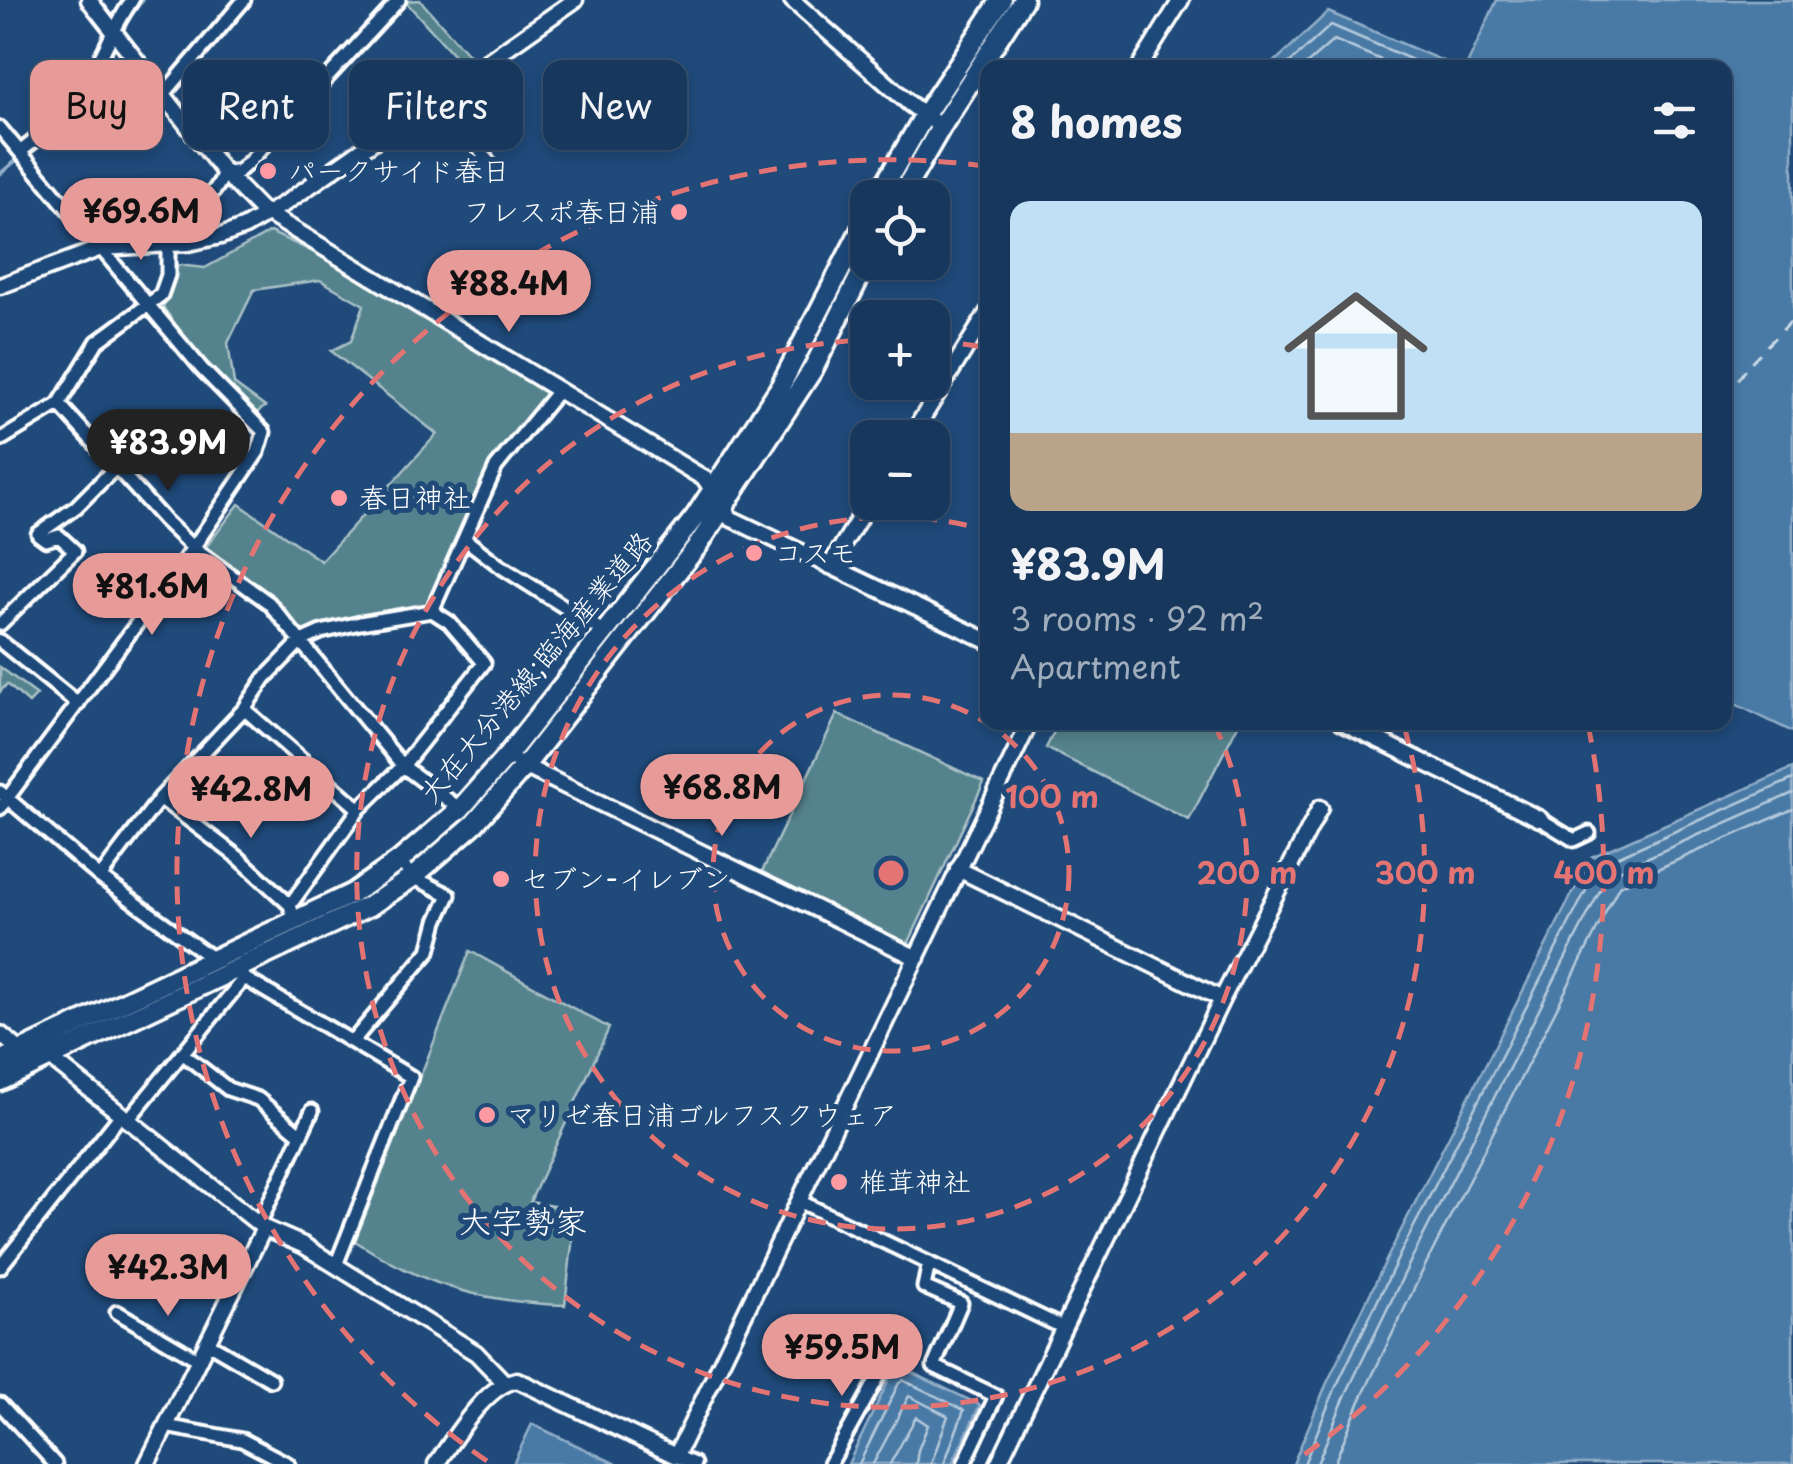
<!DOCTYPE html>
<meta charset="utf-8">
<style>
:root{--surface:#17385c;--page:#244365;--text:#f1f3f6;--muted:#9eacbb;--line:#365272;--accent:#e69b98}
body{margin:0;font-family:"Playpen Sans","Klee One",sans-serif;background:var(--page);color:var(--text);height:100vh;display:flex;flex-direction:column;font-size:38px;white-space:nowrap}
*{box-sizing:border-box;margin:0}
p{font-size:32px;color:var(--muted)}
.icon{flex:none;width:55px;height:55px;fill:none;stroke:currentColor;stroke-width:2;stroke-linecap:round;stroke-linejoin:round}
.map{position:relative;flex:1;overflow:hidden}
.panel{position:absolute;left:980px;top:60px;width:752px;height:670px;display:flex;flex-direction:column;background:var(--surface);border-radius:20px;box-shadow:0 5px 15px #0003,0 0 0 2px var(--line)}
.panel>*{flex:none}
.banner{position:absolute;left:30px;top:60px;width:800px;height:90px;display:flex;gap:20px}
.fabs{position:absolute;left:850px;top:180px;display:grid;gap:20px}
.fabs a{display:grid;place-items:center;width:100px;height:100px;border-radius:20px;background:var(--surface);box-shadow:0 5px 15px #0003,0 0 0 2px var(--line);font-size:50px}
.price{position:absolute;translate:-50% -85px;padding:0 22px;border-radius:35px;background:var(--accent);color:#111;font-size:32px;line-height:65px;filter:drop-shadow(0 2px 5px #0008)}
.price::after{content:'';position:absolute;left:50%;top:60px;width:30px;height:22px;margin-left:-15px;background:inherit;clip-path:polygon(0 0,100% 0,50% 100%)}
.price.current{background:#222;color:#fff}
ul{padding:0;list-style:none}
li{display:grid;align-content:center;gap:20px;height:530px;padding:0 30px}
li+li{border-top:2px solid var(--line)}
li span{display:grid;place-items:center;height:310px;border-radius:20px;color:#555}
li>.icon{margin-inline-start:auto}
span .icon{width:180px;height:180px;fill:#fffc;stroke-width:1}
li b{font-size:42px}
h2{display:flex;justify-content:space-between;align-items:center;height:120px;padding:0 30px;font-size:42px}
.chip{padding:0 35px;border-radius:20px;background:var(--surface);box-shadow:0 5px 15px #0003,0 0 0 2px var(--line);font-size:35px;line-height:90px}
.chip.current{background:var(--accent);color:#111}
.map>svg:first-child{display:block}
</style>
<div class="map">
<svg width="1793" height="1464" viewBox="0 0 1793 1464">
<rect width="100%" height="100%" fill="#1f4a7a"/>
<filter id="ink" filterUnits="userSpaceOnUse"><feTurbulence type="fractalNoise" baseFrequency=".01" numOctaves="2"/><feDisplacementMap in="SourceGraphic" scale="20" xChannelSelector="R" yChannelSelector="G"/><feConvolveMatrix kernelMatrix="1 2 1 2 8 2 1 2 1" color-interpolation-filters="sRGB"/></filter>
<g filter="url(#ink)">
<path fill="#54838d" stroke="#aac1c6" stroke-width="2.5" d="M 420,0 L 474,61 L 465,67 L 405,1 Z
M 270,232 L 318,254 L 549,395 L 493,463 L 430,609 L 304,636 L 270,598 L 206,547 L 239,504 L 321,561 L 437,434 L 331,351 L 351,341 L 364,305 L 320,280 L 254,290 L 228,343 L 234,384 L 265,407 L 253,415 L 202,362 L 163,307 L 171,292 L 178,265 L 205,268 Z
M 0,667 L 37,695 L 29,703 L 7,684 L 0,692 Z
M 837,714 L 984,782 L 908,944 L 762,872 Z
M 1059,722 L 1239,722 L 1239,723 L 1189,820 L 1046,748 Z
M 470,951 L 609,1028 L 530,1202 L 576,1210 L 565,1305 C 482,1302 424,1286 355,1241 Z"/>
<path fill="#497aa6" stroke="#92afca" stroke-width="2.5" d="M 1497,0 L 1793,0 L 1793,732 L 1725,699 L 1725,68 L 1466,67 Z
M 1328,12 L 1457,67 L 1269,67 Z
M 1793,768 L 1793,1464 L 1293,1464 L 1326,1385 L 1392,1248 L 1591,857 Z
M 896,1365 L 980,1405 L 952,1464 L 848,1464 Z
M 532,1424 L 616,1464 L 513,1464 Z"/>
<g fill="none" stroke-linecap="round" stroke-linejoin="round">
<path stroke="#b6cadb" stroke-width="2.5" d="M 1284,68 L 1331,25 L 1431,68
M 1302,68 L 1334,40 L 1400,68
M 859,1464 L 899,1383 L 903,1380 L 964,1410 L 944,1464
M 873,1464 L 909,1396 L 948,1416 L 931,1464
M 890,1464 L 916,1417 L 928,1425 L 918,1450 L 916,1464
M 1304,1464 L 1335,1389 L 1401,1252 L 1599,865 L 1793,779
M 1317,1464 L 1346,1394 L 1412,1258 L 1608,875 L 1793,793
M 1334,1464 L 1360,1401 L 1426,1264 L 1619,886 L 1793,809"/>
<path stroke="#92afca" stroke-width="4" d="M 128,20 L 142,0
M 0,174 L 21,156"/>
<path stroke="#d2dee9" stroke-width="2.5" stroke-dasharray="12 10" stroke-linecap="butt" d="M 1725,397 L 1749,364 L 1793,319"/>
<g stroke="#fff" stroke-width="19">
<path id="minor" d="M 164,94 L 244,0
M 441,95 L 489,163
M 0,128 L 202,369 L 264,432 L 258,452 L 193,548 L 0,808
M 20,152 C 36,139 55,126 69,110 C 96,78 108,34 132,0
M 104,246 C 116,239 127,231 140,226 C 173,211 211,212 224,172 L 238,172 L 250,161 L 399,0
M 59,404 L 164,520 L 193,548 L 269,603 L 403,766 L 460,809
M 0,440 L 59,404 L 97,342 L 161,295 L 168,275 L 168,244
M 466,540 L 500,566 L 604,632
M 0,624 L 75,551 L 59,536 L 46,540 L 38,534 L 76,507 L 115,468
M 0,641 L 78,704
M 244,709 L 359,809
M 0,792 L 100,877 L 213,959
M 160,798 L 239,858 L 290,905 L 292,912
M 1540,819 L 1574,840 L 1589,833
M 100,877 L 160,798 L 244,709 L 265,678 L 301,641 L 321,632 L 360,623 L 432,611 L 496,467 L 558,391
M 290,905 L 359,809 L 403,766 L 484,663 L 449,622 L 432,611
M 234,972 L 411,1077 L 336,1265
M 352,1042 L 429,951 L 437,921 L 449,895 L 413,877 L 399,861
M 182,1053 L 228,1089 L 258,1099 L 301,1135
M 127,1121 L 244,978
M 799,1201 L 1064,1328
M 259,1224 L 312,1111
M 929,1263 L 924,1287 L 961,1303 L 934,1366 L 996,1396 L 964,1464
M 0,1267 L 120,1116
M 117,1312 L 197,1359
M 206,1342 L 271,1380
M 0,1404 L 55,1464
M 165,1426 L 242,1440 L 288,1464
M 676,1456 L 694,1464
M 830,1464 L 891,1354"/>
</g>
<g stroke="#fff" stroke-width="21">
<path id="tertiary" d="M 89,0 L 224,172 L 260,209 L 705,479 L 730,518 L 988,641
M 792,0 L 910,104 L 941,127
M 1139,68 L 1181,0
M 0,286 L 101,248 L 188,243 L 221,236 L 245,227 L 287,202 L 575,0
M 910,438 L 988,312
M 830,566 L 869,502
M 1342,722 L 1540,819
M 518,763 L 917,958
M 958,869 L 1222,999
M 0,1034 L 21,1051 L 49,1057 L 264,1228 L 303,1245 L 476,1353 L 504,1382
M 147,1464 L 264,1228
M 436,1464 C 455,1438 485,1385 517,1380 L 676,1456 L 1030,722
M 998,1464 L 1222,999 L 1320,808"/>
</g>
<g stroke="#fff" stroke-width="25">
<path id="primary" d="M 877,198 L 924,116 L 1001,0
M 900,198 L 941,127 L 1023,0
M 0,1061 L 353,893 L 399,861 L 460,809 L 507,756 L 695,517 L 779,389 L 868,216
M 0,1081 L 371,905 L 413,877 L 474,824 L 524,767 L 699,544 L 813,369 L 868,260"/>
</g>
<use href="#minor" stroke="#1f4a7a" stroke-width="11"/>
<use href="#tertiary" stroke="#1f4a7a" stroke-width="14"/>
<use href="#primary" stroke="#1f4a7a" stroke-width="18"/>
</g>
</g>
<g fill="none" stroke="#e47373" stroke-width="5" stroke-dasharray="18 12">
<circle cx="891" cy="873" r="178"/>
<path d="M1214 723A356 356 0 1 1 986 530"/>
<path d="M933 341A534 534 0 0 1 984 347M1404 726A534 534 0 1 1 863 340"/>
<path d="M487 1461A713 713 0 0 1 984 166M1588 725A713 713 0 0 1 1295 1461"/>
</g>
<g fill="#ff9aa2" stroke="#1f4a7a" stroke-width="4">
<circle cx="268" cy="171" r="10"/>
<circle cx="679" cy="212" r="10"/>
<circle cx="339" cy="498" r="10"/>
<circle cx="754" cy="553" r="10"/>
<circle cx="501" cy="879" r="10"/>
<circle cx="487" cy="1115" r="10"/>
<circle cx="839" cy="1182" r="10"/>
</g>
<g text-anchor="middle" stroke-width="10" stroke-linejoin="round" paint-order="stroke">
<g font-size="28" fill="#fff" stroke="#1f4a7a" text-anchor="start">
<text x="288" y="181">パークサイド春日</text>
<text x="659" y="222" text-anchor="end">フレスポ春日浦</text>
<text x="359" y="508">春日神社</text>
<text x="774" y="563">コスモ</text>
<text x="521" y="889">セブン-イレブン</text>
<text x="507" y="1125">マリゼ春日浦ゴルフスクウェア</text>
<text x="859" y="1192">椎茸神社</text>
</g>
<g font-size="28" fill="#fff" stroke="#1f4a7a">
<text transform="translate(536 667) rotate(-50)" y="10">大在大分港線;臨海産業道路</text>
</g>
<g font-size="32" fill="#fff" stroke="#1f4a7a">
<text x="523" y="1233">大字勢家</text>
</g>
</g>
<circle cx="891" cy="873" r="15" fill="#e47373" stroke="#1f4a7a" stroke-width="5"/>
<g font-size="30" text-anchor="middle" font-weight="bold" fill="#e47373" stroke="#1f4a7a" stroke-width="10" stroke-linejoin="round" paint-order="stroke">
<text x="1052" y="808">100 m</text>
<text x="1247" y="884">200 m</text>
<text x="1425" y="884">300 m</text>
<text x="1604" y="884">400 m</text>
</g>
</svg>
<div class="fabs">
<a><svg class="icon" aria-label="locate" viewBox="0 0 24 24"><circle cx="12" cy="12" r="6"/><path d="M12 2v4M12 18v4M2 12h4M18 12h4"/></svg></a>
<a>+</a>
<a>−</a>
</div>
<b class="price" style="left:141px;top:263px">¥69.6M</b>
<b class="price" style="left:509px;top:335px">¥88.4M</b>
<b class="price current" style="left:168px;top:494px">¥83.9M</b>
<b class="price" style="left:152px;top:638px">¥81.6M</b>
<b class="price" style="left:722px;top:839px">¥68.8M</b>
<b class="price" style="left:251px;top:841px">¥42.8M</b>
<b class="price" style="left:168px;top:1319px">¥42.3M</b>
<b class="price" style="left:842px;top:1399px">¥59.5M</b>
<div class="banner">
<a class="chip current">Buy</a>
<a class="chip">Rent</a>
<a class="chip">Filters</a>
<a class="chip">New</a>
</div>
<section class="panel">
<h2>8 homes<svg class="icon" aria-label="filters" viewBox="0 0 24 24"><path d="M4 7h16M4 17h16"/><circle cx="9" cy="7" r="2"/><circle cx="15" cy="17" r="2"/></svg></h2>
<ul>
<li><span style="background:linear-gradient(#bfe0f5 75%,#b9a48a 0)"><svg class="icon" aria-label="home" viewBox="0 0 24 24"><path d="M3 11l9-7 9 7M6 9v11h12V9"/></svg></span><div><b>¥83.9M</b><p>3 rooms · 92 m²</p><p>Apartment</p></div></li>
</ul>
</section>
</div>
